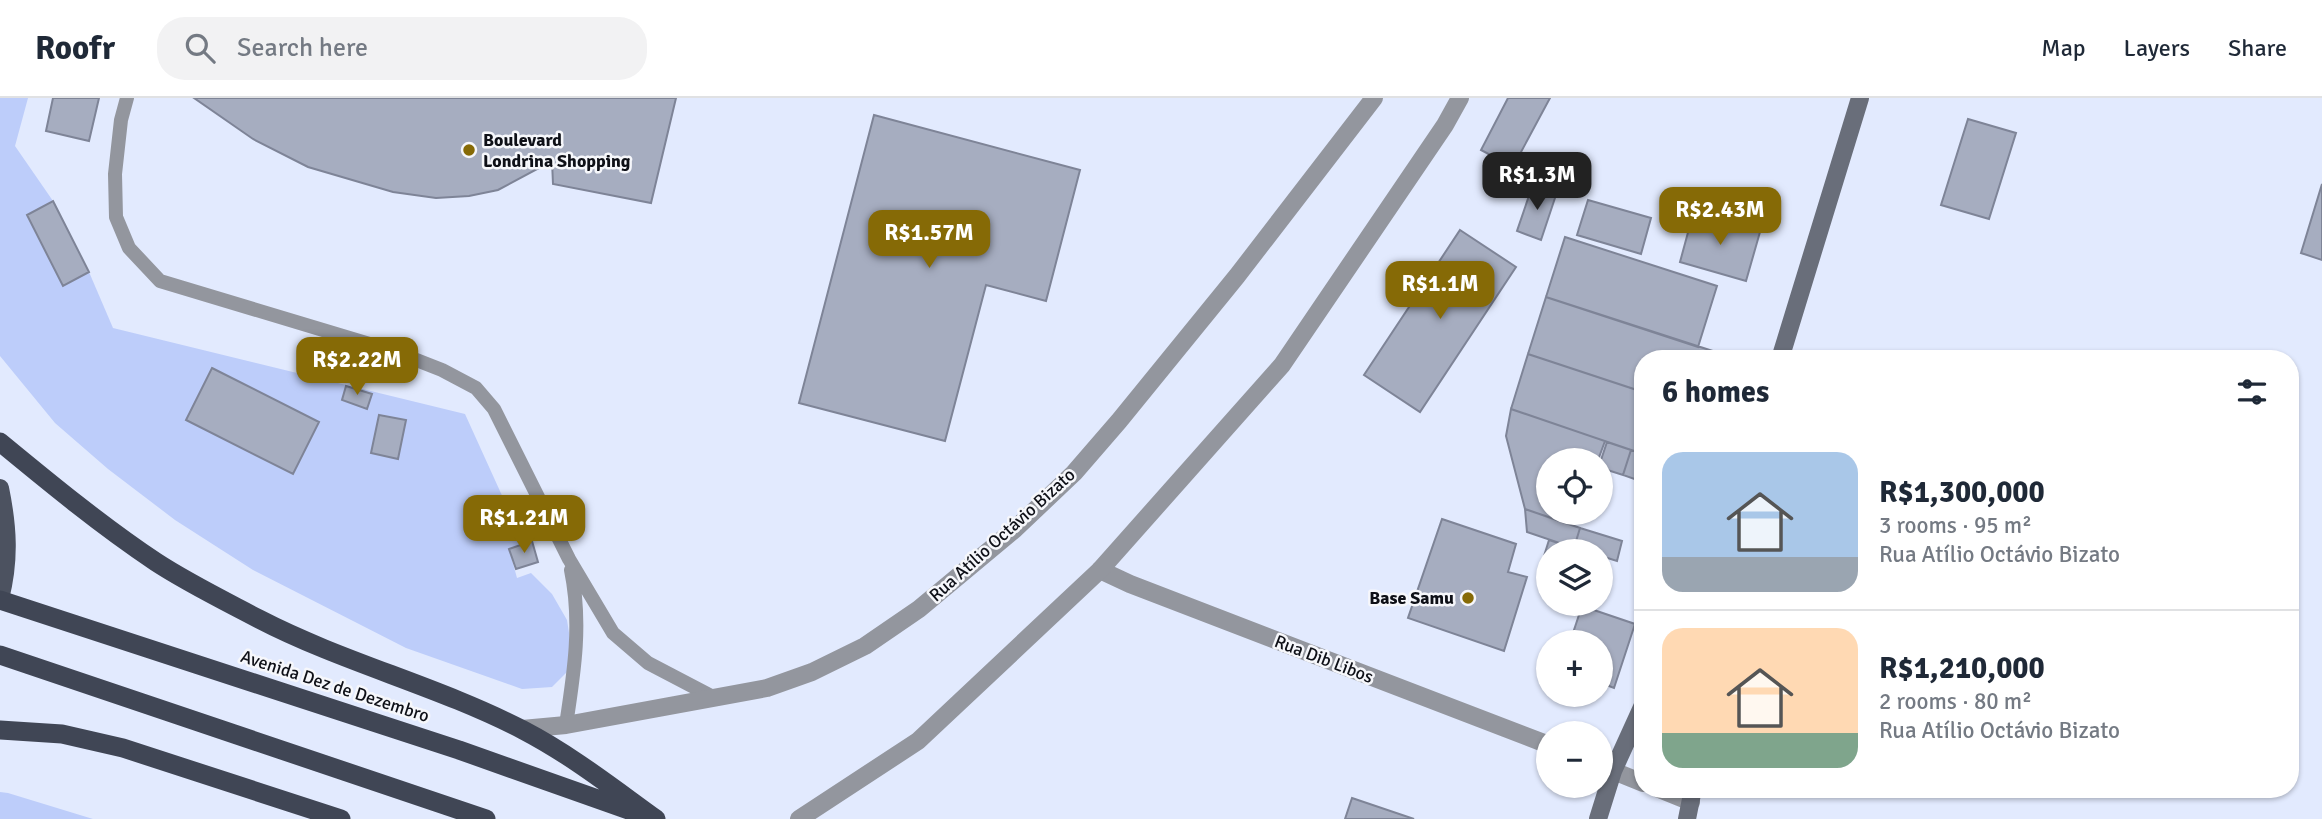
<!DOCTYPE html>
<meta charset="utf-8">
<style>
:root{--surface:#fff;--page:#f2f2f3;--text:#1f2937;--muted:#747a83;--line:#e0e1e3;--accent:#866a06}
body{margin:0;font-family:Signika,sans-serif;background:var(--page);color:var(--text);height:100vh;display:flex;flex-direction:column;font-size:26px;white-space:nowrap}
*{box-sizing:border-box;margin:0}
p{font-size:23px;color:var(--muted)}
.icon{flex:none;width:38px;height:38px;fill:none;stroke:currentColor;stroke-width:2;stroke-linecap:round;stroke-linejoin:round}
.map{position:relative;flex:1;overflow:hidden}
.side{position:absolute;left:1634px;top:252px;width:665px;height:448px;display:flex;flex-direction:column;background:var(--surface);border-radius:28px;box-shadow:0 2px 5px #0004}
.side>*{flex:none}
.tools{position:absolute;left:1536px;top:350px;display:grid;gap:14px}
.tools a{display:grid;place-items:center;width:77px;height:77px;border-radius:50%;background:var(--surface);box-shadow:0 2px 5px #0004;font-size:35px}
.price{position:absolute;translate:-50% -60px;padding:0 16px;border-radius:14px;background:var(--accent);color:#fff;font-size:23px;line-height:46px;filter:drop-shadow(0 2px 4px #0008)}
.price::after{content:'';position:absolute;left:50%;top:42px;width:21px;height:16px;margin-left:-10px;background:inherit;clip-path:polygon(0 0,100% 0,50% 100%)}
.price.selected{background:#222;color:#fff}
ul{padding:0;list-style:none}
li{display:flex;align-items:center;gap:21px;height:175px;padding:0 28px}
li+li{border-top:2px solid var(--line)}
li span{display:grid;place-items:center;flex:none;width:196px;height:140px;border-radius:21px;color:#555}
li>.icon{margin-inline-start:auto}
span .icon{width:84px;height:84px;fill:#fffc;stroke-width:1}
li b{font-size:30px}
h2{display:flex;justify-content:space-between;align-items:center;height:84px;padding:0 28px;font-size:30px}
header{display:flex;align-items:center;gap:42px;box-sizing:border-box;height:98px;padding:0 35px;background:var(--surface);border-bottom:2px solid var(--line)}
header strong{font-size:33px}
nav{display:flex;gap:38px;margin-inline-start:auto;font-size:24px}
.search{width:490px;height:63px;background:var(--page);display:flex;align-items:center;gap:18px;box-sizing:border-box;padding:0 24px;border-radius:28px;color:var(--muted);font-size:26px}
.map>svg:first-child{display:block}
</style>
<header>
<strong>Roofr</strong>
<div class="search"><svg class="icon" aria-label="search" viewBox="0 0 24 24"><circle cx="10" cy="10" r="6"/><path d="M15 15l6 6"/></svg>Search here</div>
<nav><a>Map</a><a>Layers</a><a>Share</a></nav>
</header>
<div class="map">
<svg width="2322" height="721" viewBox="0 0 2322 721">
<rect width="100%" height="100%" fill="#e2eafe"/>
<path fill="#bdcdfa" d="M 0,0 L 28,0 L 15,48 L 53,103 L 27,117 L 63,188 L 89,174 L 113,230 L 465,316 L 524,446 L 509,451 L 517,480 L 531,475 L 552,496 L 567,522 L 574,567 L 552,589 L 522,591 L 406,550 L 253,472 L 175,422 L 108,371 L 55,325 L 0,258 Z
M 0,694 L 8,695 L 93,721 L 0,721 Z"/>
<path fill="#a6adc0" stroke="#7e8497" stroke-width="2" d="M 53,0 L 99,0 L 89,43 L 46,33 Z
M 194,0 L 676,0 L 651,105 L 553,86 L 552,63 L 498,92 L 469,98 L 436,100 L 393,94 L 308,69 L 253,41 Z
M 1508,0 L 1550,0 L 1513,69 L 1481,52 Z
M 874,17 L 1080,72 L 1046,203 L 986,187 L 945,343 L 799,305 Z
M 1968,21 L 2016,35 L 1989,121 L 1941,107 Z
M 1533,86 L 1557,94 L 1541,142 L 1517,133 Z
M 2322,86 L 2322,162 L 2301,155 Z
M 1588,102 L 1651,120 L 1641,156 L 1577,137 Z
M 53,103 L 89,174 L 63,188 L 27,117 Z
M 1693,116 L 1760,134 L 1746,183 L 1680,164 Z
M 1460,132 L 1516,169 L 1420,314 L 1364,277 Z
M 1565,139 L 1717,188 L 1698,249 L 1546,199 Z
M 1546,199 L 1725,257 L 1724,261 L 1643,261 L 1643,294 L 1528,256 Z
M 1528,256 L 1643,294 L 1643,356 L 1511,311 Z
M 212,270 L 319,324 L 293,376 L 186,322 Z
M 346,288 L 372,296 L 367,311 L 342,302 Z
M 1511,311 L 1605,343 L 1598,362 L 1549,362 L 1549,415 L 1568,415 L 1565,425 L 1525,411 L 1506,338 Z
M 379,317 L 406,322 L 398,361 L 371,355 Z
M 1607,344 L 1631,352 L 1623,377 L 1601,370 L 1601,362 Z
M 1631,352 L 1643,356 L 1643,384 L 1623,377 Z
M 1525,411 L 1580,430 L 1574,450 L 1527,434 Z
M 1442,421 L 1516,446 L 1508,474 L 1527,479 L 1504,553 L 1408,520 Z
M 1580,430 L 1622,443 L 1617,463 L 1601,458 L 1601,453 L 1585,453 L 1574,450 Z
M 1549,442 L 1574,450 L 1585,453 L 1549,453 L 1549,477 L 1539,474 Z
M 532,443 L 538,464 L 516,471 L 509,451 Z
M 1582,508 L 1635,526 L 1614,590 L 1601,585 L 1601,544 L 1570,544 Z
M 1352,700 L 1414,721 L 1345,721 Z"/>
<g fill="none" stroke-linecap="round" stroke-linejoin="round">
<path stroke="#93969e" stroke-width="14" d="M 127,0 L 121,22 L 115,76 L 116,119 L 129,150 L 160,183 L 396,254 L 442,272 L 476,290 L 494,311 L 569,461 L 613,535 L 648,565 L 713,599
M 566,627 C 574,575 582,525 571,472"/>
<path stroke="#93969e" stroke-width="18" d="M 1100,472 L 1130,486 L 1549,647
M 1601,668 L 1643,685
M 1659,691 L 1691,704"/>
<path stroke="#93969e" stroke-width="18" d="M 522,631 L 566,627 L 767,590 L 812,574 L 865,548 L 919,511 L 1015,431 L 1074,375 L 1119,323 L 1237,178 L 1374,0
M 799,721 L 918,643 L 1100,472 L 1282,267 L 1445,27 L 1460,0"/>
<path stroke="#696e7a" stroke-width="18" d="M 1780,261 L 1860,0
M 1598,721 L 1613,673 L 1643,607
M 1687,721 L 1693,691"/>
<path stroke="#4c5260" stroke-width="18" d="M 0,390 C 8,429 10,462 0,501"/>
<path stroke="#404655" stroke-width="19" d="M 0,344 C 51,386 102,428 156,464 C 188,485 225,503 259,521 C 344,565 438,588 523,632 C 571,657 613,690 656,721
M 0,502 L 459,652 L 637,715
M 0,557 L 486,721
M 0,632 L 62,636 L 123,650 L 341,721"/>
</g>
<g fill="#866a06" stroke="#f6f7fb" stroke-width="2.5">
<circle cx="469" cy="52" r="7"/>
<circle cx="1468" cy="500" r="7"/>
</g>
<g text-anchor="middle" stroke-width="5" stroke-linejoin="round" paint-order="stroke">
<g font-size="18" font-weight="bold" fill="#0e1017" stroke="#f6f7fb" text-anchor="start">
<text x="483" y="48">Boulevard<tspan x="483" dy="21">Londrina Shopping</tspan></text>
<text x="1454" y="506" text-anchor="end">Base Samu</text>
</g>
<g font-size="18" fill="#0e1017" stroke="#f6f7fb">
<text transform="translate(1002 437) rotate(-42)" y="6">Rua Atílio Octávio Bizato</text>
<text transform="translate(1324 561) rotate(21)" y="6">Rua Dib Libos</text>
<text transform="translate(335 588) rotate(18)" y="6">Avenida Dez de Dezembro</text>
</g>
</g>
</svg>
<div class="tools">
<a><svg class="icon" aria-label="locate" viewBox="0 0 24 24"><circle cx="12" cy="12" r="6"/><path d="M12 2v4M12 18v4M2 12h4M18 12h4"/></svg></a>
<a><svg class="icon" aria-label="layers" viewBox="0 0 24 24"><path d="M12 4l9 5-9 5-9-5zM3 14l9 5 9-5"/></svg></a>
<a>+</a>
<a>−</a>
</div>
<b class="price selected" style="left:1537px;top:114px">R$1.3M</b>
<b class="price" style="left:1720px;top:149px">R$2.43M</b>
<b class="price" style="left:929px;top:172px">R$1.57M</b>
<b class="price" style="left:1440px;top:223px">R$1.1M</b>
<b class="price" style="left:357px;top:299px">R$2.22M</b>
<b class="price" style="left:524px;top:457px">R$1.21M</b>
<section class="side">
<h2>6 homes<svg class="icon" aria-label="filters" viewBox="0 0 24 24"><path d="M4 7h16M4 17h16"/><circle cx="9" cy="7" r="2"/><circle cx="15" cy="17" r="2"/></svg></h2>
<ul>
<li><span style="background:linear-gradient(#a9c7e8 75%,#9aa5b1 0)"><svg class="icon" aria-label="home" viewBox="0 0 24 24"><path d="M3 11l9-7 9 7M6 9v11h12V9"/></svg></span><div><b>R$1,300,000</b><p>3 rooms · 95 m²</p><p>Rua Atílio Octávio Bizato</p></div></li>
<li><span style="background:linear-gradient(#ffd9b3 75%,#7fa58c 0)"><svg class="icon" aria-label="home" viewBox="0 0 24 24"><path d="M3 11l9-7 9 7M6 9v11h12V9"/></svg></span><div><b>R$1,210,000</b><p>2 rooms · 80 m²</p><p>Rua Atílio Octávio Bizato</p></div></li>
</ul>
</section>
</div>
